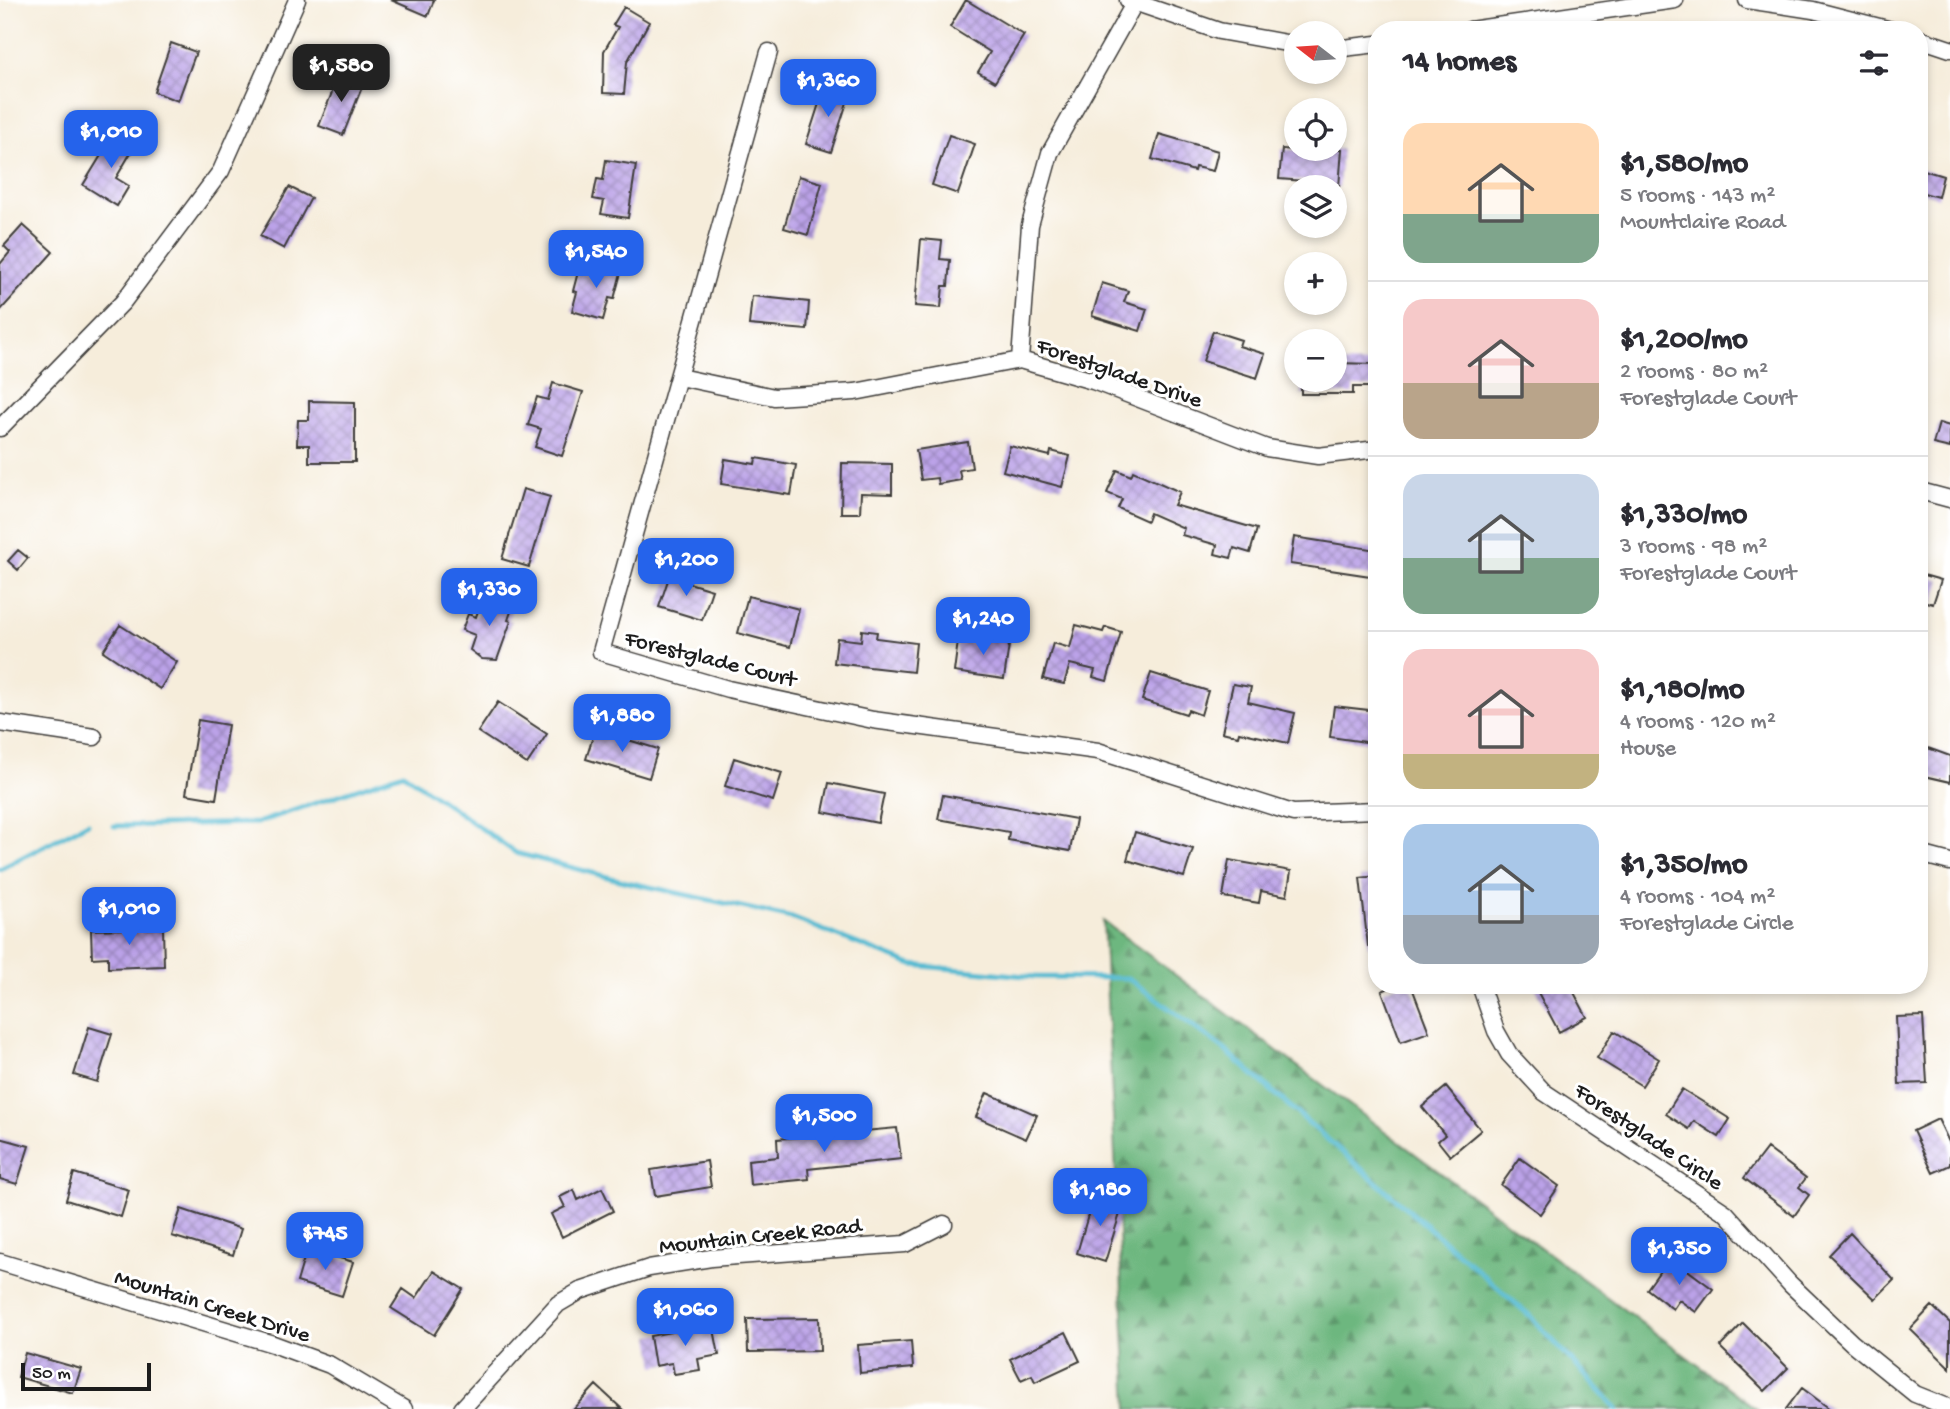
<!DOCTYPE html>
<meta charset="utf-8">
<style>
:root{--surface:#fff;--page:#f7f7f7;--text:#2b2b33;--muted:#7c7c81;--line:#e1e1e2;--accent:#2563eb}
body{margin:0;font-family:"Gochi Hand",sans-serif;background:var(--page);color:var(--text);height:100vh;display:flex;flex-direction:column;font-size:26px;white-space:nowrap}
*{box-sizing:border-box;margin:0}
p{font-size:23px;color:var(--muted)}
.icon{flex:none;width:38px;height:38px;fill:none;stroke:currentColor;stroke-width:2;stroke-linecap:round;stroke-linejoin:round}
.map{position:relative;flex:1;overflow:hidden}
.panel{position:absolute;left:1368px;top:21px;width:560px;height:973px;display:flex;flex-direction:column;background:var(--surface);border-radius:28px;box-shadow:0 4px 10px #0003}
.panel>*{flex:none}
.needle{width:46px;rotate:287deg}
.fabs{position:absolute;left:1284px;top:21px;display:grid;gap:14px}
.fabs a{display:grid;place-items:center;width:63px;height:63px;border-radius:50%;background:var(--surface);box-shadow:0 4px 10px #0003;font-size:35px}
.scale{position:absolute;left:21px;bottom:18px;width:130px;box-sizing:border-box;padding-left:7px;border:4px solid #1c1c1c;border-top:0;font-size:19px;line-height:24px;white-space:nowrap;color:#1c1c1c;-webkit-text-stroke:5px #fff;paint-order:stroke}
.price{position:absolute;translate:-50% -60px;padding:0 16px;border-radius:14px;background:var(--accent);color:#fff;font-size:23px;line-height:46px;filter:drop-shadow(0 2px 4px #0008)}
.price::after{content:'';position:absolute;left:50%;top:42px;width:21px;height:16px;margin-left:-10px;background:inherit;clip-path:polygon(0 0,100% 0,50% 100%)}
.price.selected{background:#222;color:#fff}
ul{padding:0;list-style:none}
li{display:flex;align-items:center;gap:21px;height:175px;padding:0 35px}
li+li{border-top:2px solid var(--line)}
li span{display:grid;place-items:center;flex:none;width:196px;height:140px;border-radius:21px;color:#555}
li>.icon{margin-inline-start:auto}
span .icon{width:84px;height:84px;fill:#fffc;stroke-width:1}
li b{font-size:30px}
h2{display:flex;justify-content:space-between;align-items:center;height:84px;padding:0 35px;font-size:30px}
.map>svg:first-child{display:block}
</style>
<div class="map">
<svg width="1950" height="1409" viewBox="0 0 1950 1409">
<defs>
<pattern id="forest-firs" width="22" height="20" patternUnits="userSpaceOnUse" patternTransform="scale(1.75)"><rect width="22" height="20" fill="#6db77f"/><path d="M5 1l3.5 6h-7zM16 11l3.5 6h-7z" fill="#599467"/></pattern>
<pattern id="building-cross-hatch" width="8" height="8" patternUnits="userSpaceOnUse" patternTransform="scale(1.75)"><rect width="8" height="8" fill="#bba2e8"/><path d="M0 0l8 8M0 8l8-8" fill="none" stroke="#9783bb"/></pattern>
</defs>
<rect width="100%" height="100%" fill="#fff"/>
<filter id="ink" filterUnits="userSpaceOnUse"><feTurbulence type="fractalNoise" baseFrequency=".0143" numOctaves="2"/><feDisplacementMap in="SourceGraphic" scale="14" xChannelSelector="R" yChannelSelector="G"/><feConvolveMatrix kernelMatrix="1 2 1 2 8 2 1 2 1" color-interpolation-filters="sRGB"/></filter>
<filter id="wash" filterUnits="userSpaceOnUse"><feTurbulence type="fractalNoise" baseFrequency=".00686" numOctaves="4" result="noise"/><feDisplacementMap in="SourceGraphic" scale="28" xChannelSelector="R" yChannelSelector="G"/><feGaussianBlur stdDeviation="1.57" result="paint"/><feColorMatrix in="noise" values="0 0 0 0 0 0 0 0 0 0 0 0 0 0 0 0 0 1.4 0 .05"/><feComposite in="paint" operator="in"/></filter>
<g filter="url(#wash)">
<rect width="100%" height="100%" fill="#f6eddb"/>
<path fill="url(#forest-firs)" stroke="#446a4e" stroke-width="2" d="M 1103,921 L 1757,1409 L 1128,1409 Z"/>
<g fill="none" stroke-linecap="round" stroke-linejoin="round">
<path stroke="#53bad1" stroke-width="5" d="M 114,826 L 257,823 L 403,773 L 516,853 L 627,882 L 792,918 L 912,965 L 1036,977 L 1128,978 L 1225,1050 L 1529,1315 L 1617,1409
M 0,869 L 88,823"/>
</g>
<g id="blocks">
<path fill="url(#building-cross-hatch)" d="M 391,0 L 434,0 L 428,16 Z
M 966,0 L 1024,35 L 995,82 L 978,72 L 990,52 L 950,27 Z
M 624,7 L 649,22 L 627,62 L 624,94 L 603,93 L 604,51 L 618,27 L 613,25 Z
M 171,43 L 196,52 L 178,101 L 154,92 Z
M 340,72 L 364,82 L 343,135 L 319,126 Z
M 825,85 L 850,93 L 831,152 L 806,144 Z
M 116,131 L 136,144 L 116,178 L 129,186 L 117,206 L 83,185 Z
M 1159,134 L 1218,151 L 1213,171 L 1195,167 L 1194,171 L 1152,159 Z
M 949,135 L 975,144 L 958,194 L 932,185 Z
M 1282,149 L 1318,152 L 1318,149 L 1342,149 L 1339,187 L 1318,187 L 1318,182 L 1279,179 Z
M 606,160 L 636,165 L 628,218 L 601,214 L 604,201 L 593,199 L 597,179 L 603,180 Z
M 1920,169 L 1943,176 L 1938,197 L 1920,192 Z
M 799,176 L 822,183 L 808,235 L 784,228 Z
M 289,187 L 311,198 L 284,249 L 260,236 Z
M 23,225 L 53,252 L 0,311 L 0,264 L 10,252 L 4,246 Z
M 921,239 L 942,241 L 940,259 L 950,260 L 948,286 L 943,286 L 941,308 L 915,306 Z
M 590,261 L 622,269 L 614,299 L 609,298 L 603,320 L 572,311 L 577,292 L 573,291 L 578,272 L 587,274 Z
M 1102,283 L 1128,291 L 1124,302 L 1147,309 L 1140,331 L 1092,316 Z
M 752,296 L 809,302 L 807,330 L 749,325 Z
M 1213,331 L 1241,340 L 1239,346 L 1265,354 L 1257,378 L 1203,361 Z
M 1335,363 L 1377,364 L 1377,387 L 1353,387 L 1353,394 L 1301,394 L 1301,380 L 1335,380 Z
M 553,383 L 583,392 L 562,456 L 535,447 L 541,429 L 528,425 L 537,397 L 548,400 Z
M 309,401 L 355,402 L 355,462 L 309,462 L 309,445 L 297,445 L 298,420 L 309,420 Z
M 1939,423 L 1950,426 L 1950,448 L 1933,444 Z
M 968,442 L 972,468 L 959,470 L 961,480 L 938,484 L 937,478 L 921,480 L 916,450 Z
M 1010,446 L 1050,456 L 1051,451 L 1070,456 L 1062,487 L 1003,471 Z
M 756,458 L 796,465 L 791,495 L 721,484 L 725,459 L 755,464 Z
M 842,463 L 892,464 L 892,494 L 861,493 L 860,513 L 841,513 Z
M 1117,470 L 1131,476 L 1133,471 L 1180,492 L 1174,505 L 1257,529 L 1250,553 L 1234,548 L 1231,558 L 1215,554 L 1217,545 L 1182,535 L 1184,528 L 1150,513 L 1147,521 L 1118,508 L 1122,499 L 1107,493 Z
M 523,489 L 550,497 L 529,567 L 502,559 Z
M 1294,537 L 1377,550 L 1377,577 L 1290,564 Z
M 18,550 L 28,558 L 18,570 L 8,561 Z
M 1920,574 L 1941,580 L 1933,604 L 1920,600 Z
M 669,577 L 712,590 L 702,620 L 659,607 Z
M 483,596 L 513,606 L 508,620 L 511,621 L 497,660 L 482,659 L 470,650 L 475,635 L 462,630 L 468,614 L 476,617 Z
M 748,596 L 799,609 L 790,647 L 738,633 Z
M 120,625 L 177,662 L 160,689 L 103,651 Z
M 1076,625 L 1103,632 L 1105,627 L 1121,632 L 1107,681 L 1093,677 L 1095,670 L 1070,664 L 1064,684 L 1043,679 L 1053,643 L 1070,648 Z
M 862,630 L 877,632 L 876,638 L 916,643 L 913,672 L 834,663 L 837,638 L 861,641 Z
M 978,633 L 1010,638 L 1004,679 L 954,672 L 958,641 L 976,643 Z
M 1151,673 L 1208,691 L 1201,715 L 1188,710 L 1186,714 L 1142,700 Z
M 1233,684 L 1251,687 L 1248,702 L 1295,713 L 1288,743 L 1239,732 L 1238,736 L 1222,732 Z
M 498,702 L 547,734 L 527,764 L 478,732 Z
M 1334,706 L 1377,711 L 1373,743 L 1330,737 Z
M 198,720 L 228,725 L 216,799 L 186,794 Z
M 595,730 L 658,749 L 649,778 L 586,759 Z
M 1928,748 L 1950,756 L 1950,782 L 1920,775 Z
M 734,758 L 782,773 L 773,801 L 725,786 Z
M 829,783 L 884,794 L 878,823 L 823,812 Z
M 943,795 L 1076,819 L 1070,851 L 1008,840 L 1009,832 L 938,819 Z
M 1135,832 L 1193,849 L 1184,877 L 1127,860 Z
M 1229,860 L 1291,871 L 1287,896 L 1261,891 L 1259,903 L 1223,897 Z
M 1377,876 L 1377,946 L 1368,946 L 1360,878 Z
M 163,928 L 164,966 L 108,968 L 108,957 L 92,958 L 91,930 Z
M 1396,985 L 1411,985 L 1429,1032 L 1401,1042 L 1382,991 Z
M 1534,985 L 1570,985 L 1587,1017 L 1559,1032 Z
M 1923,1016 L 1927,1083 L 1899,1084 L 1896,1017 Z
M 89,1027 L 112,1034 L 97,1082 L 74,1075 Z
M 1614,1031 L 1659,1059 L 1642,1086 L 1597,1058 Z
M 1446,1087 L 1481,1130 L 1450,1156 L 1438,1141 L 1445,1135 L 1422,1107 Z
M 1682,1089 L 1730,1119 L 1719,1137 L 1694,1121 L 1689,1129 L 1666,1114 Z
M 987,1093 L 1037,1115 L 1026,1139 L 976,1117 Z
M 1938,1119 L 1950,1144 L 1950,1165 L 1933,1173 L 1913,1131 Z
M 897,1128 L 901,1159 L 808,1169 L 809,1179 L 750,1185 L 748,1160 L 778,1157 L 777,1139 Z
M 0,1138 L 29,1146 L 17,1184 L 0,1179 Z
M 1767,1148 L 1806,1178 L 1799,1187 L 1809,1195 L 1794,1216 L 1744,1178 Z
M 1520,1158 L 1559,1186 L 1540,1214 L 1501,1185 Z
M 707,1161 L 711,1187 L 655,1196 L 651,1170 Z
M 74,1173 L 129,1190 L 121,1217 L 66,1200 Z
M 602,1188 L 613,1211 L 562,1237 L 551,1214 L 565,1207 L 560,1197 L 574,1190 L 578,1200 Z
M 1094,1195 L 1123,1204 L 1105,1262 L 1077,1253 Z
M 181,1209 L 241,1229 L 233,1255 L 172,1236 Z
M 1850,1233 L 1894,1280 L 1875,1299 L 1829,1255 Z
M 307,1248 L 353,1262 L 342,1296 L 297,1282 Z
M 1670,1257 L 1713,1289 L 1696,1312 L 1679,1300 L 1673,1309 L 1647,1289 Z
M 434,1271 L 463,1289 L 434,1335 L 391,1308 L 403,1289 L 416,1298 Z
M 1932,1306 L 1950,1323 L 1950,1368 L 1910,1329 Z
M 819,1318 L 820,1351 L 748,1352 L 747,1319 Z
M 1743,1323 L 1788,1368 L 1765,1391 L 1720,1347 Z
M 713,1324 L 719,1355 L 698,1359 L 700,1370 L 674,1374 L 672,1363 L 655,1366 L 650,1336 Z
M 1066,1332 L 1080,1361 L 1035,1382 L 1032,1375 L 1021,1380 L 1010,1359 Z
M 911,1341 L 913,1368 L 860,1373 L 858,1345 Z
M 25,1353 L 81,1369 L 73,1393 L 18,1377 Z
M 596,1385 L 622,1409 L 574,1409 Z
M 1802,1388 L 1830,1409 L 1786,1409 Z"/>
</g>
</g>
<g filter="url(#ink)">
<use href="#blocks" fill-opacity="0" stroke="#3d3b39" stroke-width="2"/>
<g fill="none" stroke-linecap="round" stroke-linejoin="round">
<g stroke="#3d3b39" stroke-width="19">
<path id="minor" d="M 1128,0 L 1219,31 L 1297,45
M 1747,0 L 1813,10 L 1891,30
M 1470,30 L 1675,0
M 1920,39 L 1950,49
M 1335,49 L 1377,44
M 769,52 L 601,652 L 728,689 L 873,720 L 1098,751 L 1293,813 L 1377,810
M 1020,360 L 1030,225 L 1050,153 L 1134,4
M 679,377 L 774,397 L 855,392 L 1020,360 L 1093,381 L 1267,448 L 1318,456 L 1377,449
M 0,428 L 123,302 L 221,171 L 297,0
M 1920,491 L 1950,499
M 0,723 L 94,737
M 1920,854 L 1950,862
M 1480,985 L 1496,1031 L 1509,1054 L 1544,1092 L 1726,1213 L 1790,1284 L 1852,1343 L 1915,1394 L 1950,1408
M 0,1262 L 273,1344 L 330,1365 L 404,1409
M 462,1409 L 558,1304 L 580,1291 L 649,1268 L 711,1258 L 905,1244 L 944,1224"/>
</g>
<use href="#minor" stroke="#fff" stroke-width="16"/>
</g>
</g>
<g text-anchor="middle" stroke-width="6" stroke-linejoin="round" paint-order="stroke">
<g font-size="23" fill="#1c1c1c" stroke="#fff">
<text transform="translate(1120 371) rotate(19)" y="8">Forestglade Drive</text>
<text transform="translate(711 657) rotate(14)" y="8">Forestglade Court</text>
<text transform="translate(1650 1135) rotate(34)" y="8">Forestglade Circle</text>
<text transform="translate(760 1234) rotate(-6)" y="8">Mountain Creek Road</text>
<text transform="translate(213 1304) rotate(17)" y="8">Mountain Creek Drive</text>
</g>
</g>
</svg>
<div class="fabs">
<a><svg class="needle" viewBox="-14 -14 28 28"><path d="M0-13l5 13h-10z" fill="#e53935"/><path d="M0 13l5-13h-10z" fill="#7c7c81"/></svg></a>
<a><svg class="icon" aria-label="locate" viewBox="0 0 24 24"><circle cx="12" cy="12" r="6"/><path d="M12 2v4M12 18v4M2 12h4M18 12h4"/></svg></a>
<a><svg class="icon" aria-label="layers" viewBox="0 0 24 24"><path d="M12 4l9 5-9 5-9-5zM3 14l9 5 9-5"/></svg></a>
<a>+</a>
<a>−</a>
</div>
<div class="scale">50 m</div>
<b class="price selected" style="left:341px;top:104px">$1,580</b>
<b class="price" style="left:828px;top:119px">$1,360</b>
<b class="price" style="left:111px;top:170px">$1,010</b>
<b class="price" style="left:596px;top:290px">$1,540</b>
<b class="price" style="left:686px;top:598px">$1,200</b>
<b class="price" style="left:489px;top:628px">$1,330</b>
<b class="price" style="left:983px;top:657px">$1,240</b>
<b class="price" style="left:622px;top:754px">$1,880</b>
<b class="price" style="left:129px;top:947px">$1,010</b>
<b class="price" style="left:824px;top:1154px">$1,500</b>
<b class="price" style="left:1100px;top:1228px">$1,180</b>
<b class="price" style="left:325px;top:1272px">$745</b>
<b class="price" style="left:1679px;top:1287px">$1,350</b>
<b class="price" style="left:685px;top:1348px">$1,060</b>
<section class="panel">
<h2>14 homes<svg class="icon" aria-label="filters" viewBox="0 0 24 24"><path d="M4 7h16M4 17h16"/><circle cx="9" cy="7" r="2"/><circle cx="15" cy="17" r="2"/></svg></h2>
<ul>
<li><span style="background:linear-gradient(#ffd9b3 65%,#7fa58c 0)"><svg class="icon" aria-label="home" viewBox="0 0 24 24"><path d="M3 11l9-7 9 7M6 9v11h12V9"/></svg></span><div><b>$1,580/mo</b><p>5 rooms · 143 m²</p><p>Mountclaire Road</p></div></li>
<li><span style="background:linear-gradient(#f6c9c9 60%,#b9a48a 0)"><svg class="icon" aria-label="home" viewBox="0 0 24 24"><path d="M3 11l9-7 9 7M6 9v11h12V9"/></svg></span><div><b>$1,200/mo</b><p>2 rooms · 80 m²</p><p>Forestglade Court</p></div></li>
<li><span style="background:linear-gradient(#c9d6e8 60%,#7fa58c 0)"><svg class="icon" aria-label="home" viewBox="0 0 24 24"><path d="M3 11l9-7 9 7M6 9v11h12V9"/></svg></span><div><b>$1,330/mo</b><p>3 rooms · 98 m²</p><p>Forestglade Court</p></div></li>
<li><span style="background:linear-gradient(#f6c9c9 75%,#c2b280 0)"><svg class="icon" aria-label="home" viewBox="0 0 24 24"><path d="M3 11l9-7 9 7M6 9v11h12V9"/></svg></span><div><b>$1,180/mo</b><p>4 rooms · 120 m²</p><p>House</p></div></li>
<li><span style="background:linear-gradient(#a9c7e8 65%,#9aa5b1 0)"><svg class="icon" aria-label="home" viewBox="0 0 24 24"><path d="M3 11l9-7 9 7M6 9v11h12V9"/></svg></span><div><b>$1,350/mo</b><p>4 rooms · 104 m²</p><p>Forestglade Circle</p></div></li>
</ul>
</section>
</div>
